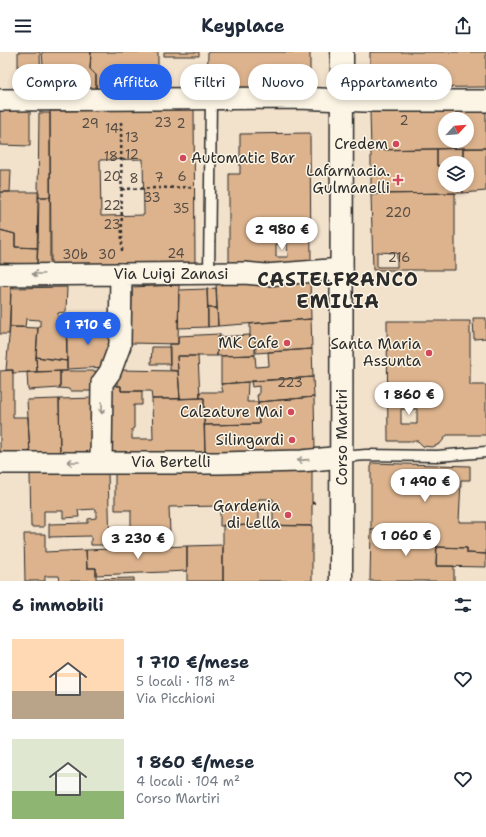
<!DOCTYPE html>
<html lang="it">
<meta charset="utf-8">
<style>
:root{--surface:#fff;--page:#f6f6f7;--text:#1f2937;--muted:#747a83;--accent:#2563eb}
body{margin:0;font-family:"Shantell Sans",sans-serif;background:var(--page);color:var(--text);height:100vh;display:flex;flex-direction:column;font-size:15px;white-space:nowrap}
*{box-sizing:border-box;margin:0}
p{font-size:13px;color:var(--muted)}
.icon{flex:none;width:22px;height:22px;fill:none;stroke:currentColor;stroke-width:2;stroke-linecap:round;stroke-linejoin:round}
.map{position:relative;height:529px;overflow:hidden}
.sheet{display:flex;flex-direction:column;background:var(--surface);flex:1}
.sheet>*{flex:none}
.banner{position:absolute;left:12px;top:12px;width:462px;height:36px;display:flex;gap:8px}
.needle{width:26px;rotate:64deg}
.buttons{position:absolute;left:438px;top:60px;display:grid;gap:8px}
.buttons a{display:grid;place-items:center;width:36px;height:36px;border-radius:50%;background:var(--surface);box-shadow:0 2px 6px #0003;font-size:20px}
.price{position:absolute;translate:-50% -34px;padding:0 9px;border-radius:14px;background:#fff;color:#222;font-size:13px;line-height:26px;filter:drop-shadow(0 1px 2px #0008)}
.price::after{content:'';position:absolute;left:50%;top:24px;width:12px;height:9px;margin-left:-6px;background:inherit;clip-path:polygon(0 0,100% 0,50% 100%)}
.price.on{background:var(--accent);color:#fff}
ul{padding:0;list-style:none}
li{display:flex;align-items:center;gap:12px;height:100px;padding:0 12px}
li span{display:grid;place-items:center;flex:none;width:112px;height:80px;border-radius:0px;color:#555}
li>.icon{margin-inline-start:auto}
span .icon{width:48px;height:48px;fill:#fffc;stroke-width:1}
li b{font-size:17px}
h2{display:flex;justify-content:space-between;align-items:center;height:48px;padding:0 12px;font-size:17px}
.chip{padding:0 14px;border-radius:18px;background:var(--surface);box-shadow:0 2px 6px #0003;font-size:14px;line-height:36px}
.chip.on{background:var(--accent);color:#fff}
header{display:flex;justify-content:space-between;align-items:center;height:52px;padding:0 12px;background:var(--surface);font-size:18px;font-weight:700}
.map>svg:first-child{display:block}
</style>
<header><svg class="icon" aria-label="menu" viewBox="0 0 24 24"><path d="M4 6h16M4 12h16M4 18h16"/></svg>Keyplace<svg class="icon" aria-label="share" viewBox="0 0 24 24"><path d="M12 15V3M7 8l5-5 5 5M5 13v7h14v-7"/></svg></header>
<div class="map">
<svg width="486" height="529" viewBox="0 0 486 529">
<rect width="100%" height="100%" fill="#f2e1cb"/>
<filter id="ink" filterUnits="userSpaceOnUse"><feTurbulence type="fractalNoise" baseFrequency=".025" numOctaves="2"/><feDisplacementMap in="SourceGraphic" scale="8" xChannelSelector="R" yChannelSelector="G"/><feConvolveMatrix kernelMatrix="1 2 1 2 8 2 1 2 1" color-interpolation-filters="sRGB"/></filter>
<g filter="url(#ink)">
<path fill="#dcb38d" stroke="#2b2b2b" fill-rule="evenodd" d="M 18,0 L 40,0 L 41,39 L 18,39 Z
M 42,0 L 91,0 L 90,17 L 96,23 L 96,38 L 45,39 Z
M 91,0 L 158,0 L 158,39 L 96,38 L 96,23 L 90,17 Z
M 164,0 L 199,0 L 199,4 L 164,4 Z
M 208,0 L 310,0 L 310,37 L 207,38 Z
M 370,0 L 486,0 L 486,35 L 370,36 Z
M 0,53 L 30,54 L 30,94 L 0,93 Z
M 194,57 L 195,212 L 51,215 L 50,59 ZM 143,107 L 144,163 L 101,164 L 100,108 Z
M 486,58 L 486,96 L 371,98 L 370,60 ZM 445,67 L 467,67 L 467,89 L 445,89 Z
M 39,61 L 50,61 L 50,145 L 38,145 Z
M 310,81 L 311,211 L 263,216 L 257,212 L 229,211 L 229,122 L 240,122 L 240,82 Z
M 463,96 L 486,96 L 486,139 L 463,141 L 463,133 L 467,133 L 467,111 L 463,111 Z
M 463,96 L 463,111 L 445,111 L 445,114 L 437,114 L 437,97 Z
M 437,97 L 437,114 L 445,114 L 445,133 L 463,133 L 463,141 L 371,142 L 371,98 Z
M 0,118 L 11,118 L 10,140 L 0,140 Z
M 0,140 L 39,140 L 38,196 L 15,195 L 15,182 L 0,178 Z
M 455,141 L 455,218 L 373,218 L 371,142 Z
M 38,145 L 50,145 L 50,212 L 37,212 Z
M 0,178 L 15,182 L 15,195 L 38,196 L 37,212 L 0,211 Z
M 276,192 L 287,192 L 288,205 L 276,205 Z
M 377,200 L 397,201 L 397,215 L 377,215 Z
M 310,226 L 311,267 L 218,274 L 216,230 Z
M 0,232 L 14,233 L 13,236 L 11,236 L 9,282 L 0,282 Z
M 179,233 L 178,292 L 131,291 L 132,235 Z
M 67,235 L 66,260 L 58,261 L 58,276 L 66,276 L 67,309 L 36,305 L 38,274 L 40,274 L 40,268 L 26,267 L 25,275 L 10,275 L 11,236 Z
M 216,236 L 217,256 L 208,256 L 207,237 Z
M 207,237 L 208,275 L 178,276 L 179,238 Z
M 208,256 L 217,256 L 218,274 L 208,275 Z
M 473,266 L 486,266 L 486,286 L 474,287 Z
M 311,267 L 312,297 L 256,301 L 255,287 L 250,287 L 250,272 Z
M 387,269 L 470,269 L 470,333 L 486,333 L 486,383 L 447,383 L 440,392 L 432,395 L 423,394 L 418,389 L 388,389 Z
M 113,273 L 107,315 L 67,317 L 67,274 Z
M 10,275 L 38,276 L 36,305 L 37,320 L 12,321 L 13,318 L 6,318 Z
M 220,282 L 220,285 L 218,285 L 217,304 L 177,304 L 178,319 L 170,318 L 169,292 L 178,292 L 178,284 Z
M 250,283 L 250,287 L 255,287 L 255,303 L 217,304 L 218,285 Z
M 152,295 L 170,295 L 170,312 L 151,312 Z
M 312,297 L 313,325 L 221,332 L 221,304 L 255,303 L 256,315 L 269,314 L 268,300 Z
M 177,304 L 198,304 L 200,346 L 180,347 Z
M 36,305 L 67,309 L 67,319 L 37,320 Z
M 13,318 L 13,365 L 28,365 L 30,403 L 0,404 L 0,319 Z
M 117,318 L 178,319 L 180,347 L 152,347 L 151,339 L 121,339 L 121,334 L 117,334 Z
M 60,319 L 96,319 L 97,339 L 70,339 L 69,337 L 60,336 Z
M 60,319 L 60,336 L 28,338 L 27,320 Z
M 313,325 L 314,345 L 258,350 L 257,343 L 259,343 L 259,334 L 252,335 L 251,329 Z
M 248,330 L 247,350 L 258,350 L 259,372 L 204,373 L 204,346 L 200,346 L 200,340 L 223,340 L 221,332 Z
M 107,333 L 121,334 L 121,339 L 142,339 L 142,353 L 134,353 L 134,376 L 132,377 L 132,387 L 153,387 L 152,347 L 204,346 L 205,401 L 107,403 Z
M 314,345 L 315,399 L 205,401 L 204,373 L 259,372 L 258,350 Z
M 96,346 L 95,401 L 60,401 L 59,347 Z
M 59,347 L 60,401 L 30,403 L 27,348 Z
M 401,357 L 417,357 L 417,372 L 401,372 Z
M 371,411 L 470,414 L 470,428 L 461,428 L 459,470 L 486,470 L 486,502 L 467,501 L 467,496 L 437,495 L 437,478 L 371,477 Z
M 312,418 L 312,474 L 273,473 L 273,447 L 259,447 L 259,473 L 220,474 L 220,454 L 169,455 L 170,481 L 131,482 L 131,458 L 115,458 L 115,421 Z
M 108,421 L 110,493 L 91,493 L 91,484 L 49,485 L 49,472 L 88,471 L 88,467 L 96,466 L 96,457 L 78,458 L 79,465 L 63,466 L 63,459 L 44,459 L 44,475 L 31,475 L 30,422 Z
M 223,473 L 312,474 L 312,529 L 223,529 Z
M 371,477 L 437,478 L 436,514 L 454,514 L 454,529 L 370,529 Z
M 24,482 L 45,482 L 45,500 L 86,498 L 87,516 L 96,516 L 96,527 L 134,526 L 134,529 L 60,529 L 59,524 L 45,524 L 45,529 L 25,529 Z
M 223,493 L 223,529 L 187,529 L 187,494 Z
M 187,494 L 187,519 L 96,523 L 96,516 L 87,516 L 86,498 Z
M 437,495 L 467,496 L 467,501 L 486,502 L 486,515 L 436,514 Z"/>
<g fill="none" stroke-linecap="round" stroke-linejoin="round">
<g stroke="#2b2b2b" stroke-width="13">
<path id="lane" d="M 209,222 L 211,47
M 342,405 L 366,403 L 437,404 L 486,400"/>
</g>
<g stroke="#2b2b2b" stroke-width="24">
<path id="street" d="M 0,48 L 299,46 L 364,49 L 486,49
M 0,223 L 244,221 L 266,223 L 342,217
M 101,410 L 102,331 L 110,320 L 120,293 L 121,222
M 0,411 L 219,411 L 302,409 L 342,405"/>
</g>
<g stroke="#2b2b2b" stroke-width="25">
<path id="secondary" d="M 341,529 L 342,0"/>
</g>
<path stroke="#2b2b2b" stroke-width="2.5" stroke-dasharray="3 3" stroke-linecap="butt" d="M 121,70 L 122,199
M 122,137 L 193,135
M 312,451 L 318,451"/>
<use href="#lane" stroke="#fcf5e5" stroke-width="10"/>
<use href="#street" stroke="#fcf5e5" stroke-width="21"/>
<use href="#secondary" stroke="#fcf5e5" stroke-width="22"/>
</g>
<defs><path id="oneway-shaft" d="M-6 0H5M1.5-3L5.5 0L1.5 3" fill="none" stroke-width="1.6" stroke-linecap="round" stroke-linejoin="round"/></defs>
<g stroke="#949088">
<use href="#oneway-shaft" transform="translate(38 222) rotate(180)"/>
<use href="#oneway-shaft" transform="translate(102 356) rotate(90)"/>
<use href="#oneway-shaft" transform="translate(303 408) rotate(176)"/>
<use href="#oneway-shaft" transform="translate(73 410) rotate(180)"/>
</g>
</g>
<g fill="#d1495b" stroke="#fcf5e5" stroke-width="1.5">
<circle cx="396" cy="92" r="4"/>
<circle cx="183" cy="106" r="4"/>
<path d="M396 122h4v4h4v4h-4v4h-4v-4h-4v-4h4z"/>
<circle cx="287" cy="291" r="4"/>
<circle cx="429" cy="301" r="4"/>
<circle cx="291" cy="360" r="4"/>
<circle cx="292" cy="388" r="4"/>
<circle cx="288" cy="463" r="4"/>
</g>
<g text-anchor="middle" stroke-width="3" stroke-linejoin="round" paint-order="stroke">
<g font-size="13" fill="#574d44">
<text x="404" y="73">2</text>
<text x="163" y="75">23</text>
<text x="90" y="76">29</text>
<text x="181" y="76">2</text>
<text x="112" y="81">14</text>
<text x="132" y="90">13</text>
<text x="132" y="107">12</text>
<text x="111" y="109">18</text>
<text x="112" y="129">20</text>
<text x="182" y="129">6</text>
<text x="159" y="130">7</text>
<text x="134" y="131">8</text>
<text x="152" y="150">33</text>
<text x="112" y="158">22</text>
<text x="181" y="161">35</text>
<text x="398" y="165">220</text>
<text x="112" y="177">23</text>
<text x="176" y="206">24</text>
<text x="75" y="207">30b</text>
<text x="107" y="207">30</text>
<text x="399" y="210">216</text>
<text x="290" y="335">223</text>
</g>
<g font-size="15" fill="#2b2b2b" stroke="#fcf5e5" text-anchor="end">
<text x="388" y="97">Credem</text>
<text x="191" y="111" text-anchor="start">Automatic Bar</text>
<text x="390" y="124">Lafarmacia.<tspan x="390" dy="17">Gulmanelli</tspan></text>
<text x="279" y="296">MK Cafe</text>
<text x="421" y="297">Santa Maria<tspan x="421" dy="17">Assunta</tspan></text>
<text x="283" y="365">Calzature Mai</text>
<text x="284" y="393">Silingardi</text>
<text x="280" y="459">Gardenia<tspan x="280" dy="17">di Lella</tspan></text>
</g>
<g font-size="15" fill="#2b2b2b" stroke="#fcf5e5">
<text x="171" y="227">Via Luigi Zanasi</text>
<text transform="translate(342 385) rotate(-90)" y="5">Corso Martiri</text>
<text x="171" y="415">Via Bertelli</text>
</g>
<g font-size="19" font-weight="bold" letter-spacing="1" fill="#2b2b2b" stroke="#fcf5e5">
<text x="338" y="234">CASTELFRANCO<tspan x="338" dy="22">EMILIA</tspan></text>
</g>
</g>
</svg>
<div class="buttons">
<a><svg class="needle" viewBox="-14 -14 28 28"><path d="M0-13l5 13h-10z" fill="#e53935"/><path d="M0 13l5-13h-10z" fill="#747a83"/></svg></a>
<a><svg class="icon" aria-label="layers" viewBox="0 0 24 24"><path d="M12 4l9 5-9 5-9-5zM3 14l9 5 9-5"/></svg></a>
</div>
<b class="price" style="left:282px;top:199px">2 980 €</b>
<b class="price on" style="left:88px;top:294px">1 710 €</b>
<b class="price" style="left:409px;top:364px">1 860 €</b>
<b class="price" style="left:425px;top:451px">1 490 €</b>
<b class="price" style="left:406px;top:505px">1 060 €</b>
<b class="price" style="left:138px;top:508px">3 230 €</b>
<div class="banner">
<a class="chip">Compra</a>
<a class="chip on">Affitta</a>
<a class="chip">Filtri</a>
<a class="chip">Nuovo</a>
<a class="chip">Appartamento</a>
</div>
</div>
<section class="sheet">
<h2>6 immobili<svg class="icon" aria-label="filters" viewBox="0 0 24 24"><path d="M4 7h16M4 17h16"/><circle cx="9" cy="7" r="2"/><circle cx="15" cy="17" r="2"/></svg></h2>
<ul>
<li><span style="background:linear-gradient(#ffd9b3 65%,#b9a48a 0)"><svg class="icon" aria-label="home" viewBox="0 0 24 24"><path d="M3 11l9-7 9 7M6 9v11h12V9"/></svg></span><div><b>1 710 €/mese</b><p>5 locali · 118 m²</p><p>Via Picchioni</p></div><svg class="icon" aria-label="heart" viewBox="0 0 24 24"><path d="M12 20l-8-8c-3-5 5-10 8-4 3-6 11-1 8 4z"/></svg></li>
<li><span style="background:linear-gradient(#dfe7d0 65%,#8fb573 0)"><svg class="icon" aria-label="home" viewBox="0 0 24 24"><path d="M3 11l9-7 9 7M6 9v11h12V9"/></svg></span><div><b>1 860 €/mese</b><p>4 locali · 104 m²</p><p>Corso Martiri</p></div><svg class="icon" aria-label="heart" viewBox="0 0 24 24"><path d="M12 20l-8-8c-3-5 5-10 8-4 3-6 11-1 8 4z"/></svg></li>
</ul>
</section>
